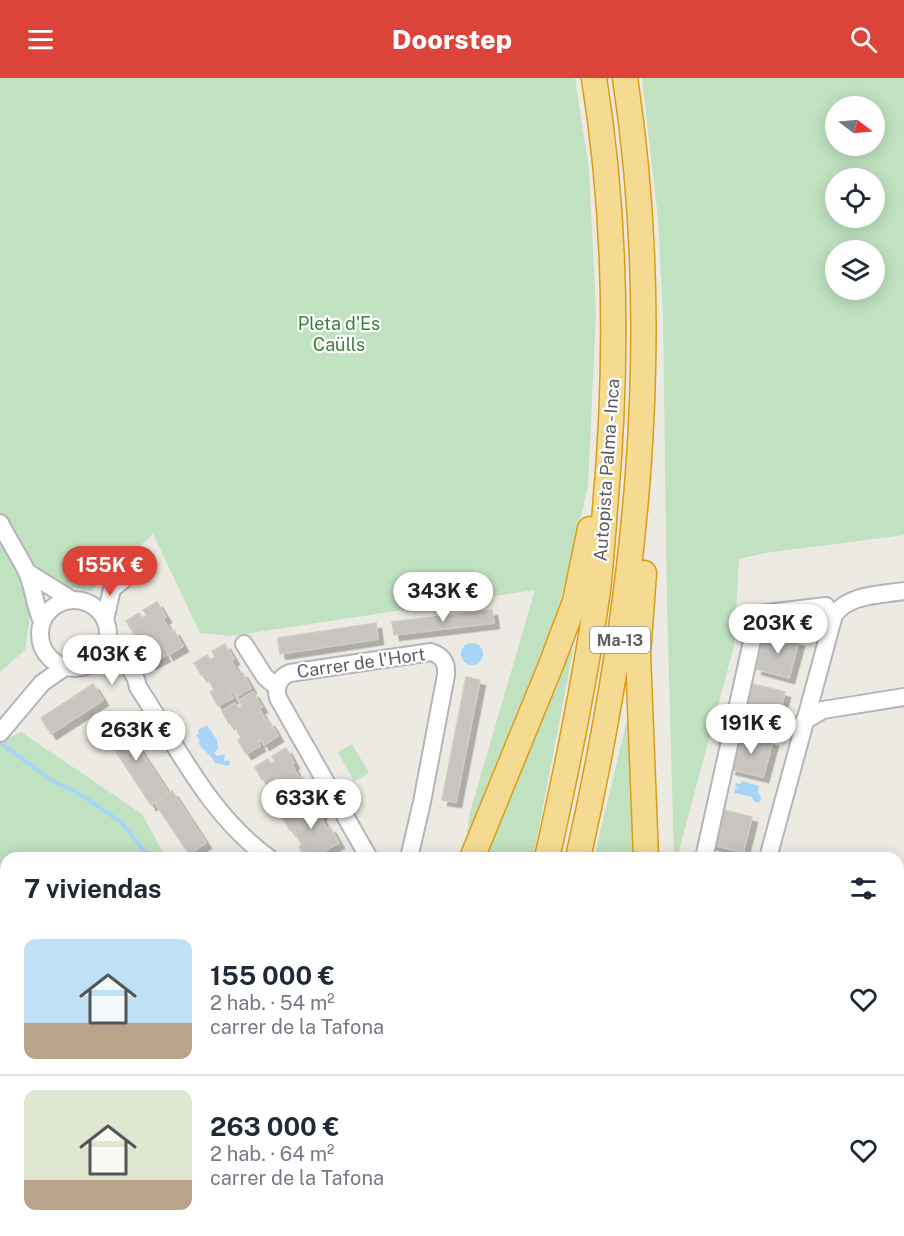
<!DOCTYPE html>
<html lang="es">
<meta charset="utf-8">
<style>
:root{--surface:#fff;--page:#f2f2f3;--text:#1f2937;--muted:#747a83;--line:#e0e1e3;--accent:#dc4439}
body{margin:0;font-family:"Public Sans",sans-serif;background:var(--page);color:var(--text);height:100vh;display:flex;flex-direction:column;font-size:22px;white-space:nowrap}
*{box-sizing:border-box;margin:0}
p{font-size:20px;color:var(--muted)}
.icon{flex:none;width:33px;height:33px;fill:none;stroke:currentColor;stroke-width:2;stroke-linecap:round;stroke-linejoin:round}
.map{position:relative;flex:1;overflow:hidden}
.panel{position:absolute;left:0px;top:774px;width:904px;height:384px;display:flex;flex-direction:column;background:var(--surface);border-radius:18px 18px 0 0;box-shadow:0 3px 15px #0003}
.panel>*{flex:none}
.needle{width:39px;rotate:106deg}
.tools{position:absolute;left:825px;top:18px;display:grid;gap:12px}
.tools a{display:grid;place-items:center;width:60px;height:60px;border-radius:50%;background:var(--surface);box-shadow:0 3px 15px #0003;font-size:30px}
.price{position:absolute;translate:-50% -51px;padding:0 14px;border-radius:21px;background:#fff;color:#222;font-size:20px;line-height:39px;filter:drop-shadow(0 2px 3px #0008)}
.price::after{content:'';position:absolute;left:50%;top:36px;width:18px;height:14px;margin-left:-9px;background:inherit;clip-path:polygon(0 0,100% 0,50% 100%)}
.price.active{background:var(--accent);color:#fff}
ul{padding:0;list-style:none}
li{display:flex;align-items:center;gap:18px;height:150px;padding:0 24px}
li+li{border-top:2px solid var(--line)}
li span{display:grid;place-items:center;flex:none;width:168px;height:120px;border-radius:12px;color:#555}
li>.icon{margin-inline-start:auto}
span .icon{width:72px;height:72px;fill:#fffc;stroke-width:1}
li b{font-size:26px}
h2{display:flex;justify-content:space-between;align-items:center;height:72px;padding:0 24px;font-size:26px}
header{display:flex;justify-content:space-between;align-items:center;height:78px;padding:0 24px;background:var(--accent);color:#fff;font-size:27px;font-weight:800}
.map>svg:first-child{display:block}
</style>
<header><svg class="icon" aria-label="menu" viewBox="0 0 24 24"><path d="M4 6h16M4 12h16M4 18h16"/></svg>Doorstep<svg class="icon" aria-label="search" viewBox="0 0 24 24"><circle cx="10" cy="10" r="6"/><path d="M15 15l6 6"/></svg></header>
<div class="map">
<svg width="904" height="1158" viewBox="0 0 904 1158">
<defs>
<filter id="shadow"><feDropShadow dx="5.5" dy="5.5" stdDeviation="0" flood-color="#0004"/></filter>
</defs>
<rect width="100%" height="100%" fill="#eceae2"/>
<path fill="#c0e2c0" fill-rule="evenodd" d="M 0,0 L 575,0 L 589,92 L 596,235 L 588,408 L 565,507 L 537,592 L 464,777 L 470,734 L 535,512 L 231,558 L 200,555 L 153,456 L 91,513 L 74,510 L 27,494 L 30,539 L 25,572 L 0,594 Z
M 642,0 L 904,0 L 904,457 L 765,475 L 739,481 L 734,568 L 677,780 L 674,780 L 667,528 L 663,236 L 658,140 ZM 836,28 L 874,28 L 874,68 L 836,68 ZM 836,100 L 874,100 L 874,140 L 836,140 ZM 836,172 L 874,172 L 874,212 L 836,212 Z
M 574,568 L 533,780 L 480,780 L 546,617 Z
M 630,629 L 635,780 L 594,780 Z
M 21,654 L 142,736 L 166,780 L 6,780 L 6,835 L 0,827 L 0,655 L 6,661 Z
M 352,666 L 369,695 L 354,703 L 338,674 Z
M 64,1152 L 109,1152 L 109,1158 L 65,1158 Z
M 129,1152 L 191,1152 L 198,1158 L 129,1158 Z
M 198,1152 L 245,1152 L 258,1158 L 205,1158 Z
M 365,1152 L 429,1152 L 427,1158 L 367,1158 Z
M 494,1152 L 573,1152 L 571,1158 L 492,1158 Z"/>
<path fill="#a6d5f8" d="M461 576a11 11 0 1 1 22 0a11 11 0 1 1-22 0Z
M 207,647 L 217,662 L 218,672 L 214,674 L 217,678 L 225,676 L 224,683 L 229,682 L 230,686 L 228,688 L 215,685 C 212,677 203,673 198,665 L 200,663 L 196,657 L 199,655 L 198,652 Z
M 742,703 L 759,708 L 758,714 L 761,720 L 759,725 L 754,724 L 752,719 L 734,715 L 735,711 L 739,710 L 735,709 L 736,705 L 740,706 Z"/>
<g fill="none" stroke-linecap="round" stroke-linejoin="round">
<path stroke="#a6d5f8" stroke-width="4" d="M 0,665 L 56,705 L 75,713 L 121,744 L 150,780
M 142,1152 L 145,1158"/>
</g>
<path fill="#c8c5c0" stroke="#d0cbc1" stroke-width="1.5" filter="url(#shadow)" d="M 157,524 L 166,539 L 163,541 L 171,554 L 174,552 L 183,568 L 168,577 L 165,571 L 162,573 L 165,578 L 150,586 L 142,572 L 146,570 L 137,554 L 134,556 L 126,543 L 139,535 L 142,540 L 147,537 L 143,532 Z
M 492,532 L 494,545 L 394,557 L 392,544 Z
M 376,545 L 378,561 L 280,576 L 278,560 Z
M 766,555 L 799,563 L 789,600 L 756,591 Z
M 225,566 L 234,581 L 231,583 L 239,596 L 242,594 L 251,610 L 236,619 L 233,613 L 230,615 L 233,620 L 218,628 L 210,614 L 214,612 L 205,596 L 202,598 L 194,585 L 207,577 L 210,582 L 215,579 L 212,573 Z
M 466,599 L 480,602 L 456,724 L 442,722 Z
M 93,606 L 103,622 L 51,656 L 41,640 Z
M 753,606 L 785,614 L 776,649 L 744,641 Z
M 253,614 L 262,629 L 259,631 L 267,644 L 269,643 L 278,658 L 264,667 L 261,662 L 258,663 L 260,668 L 246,676 L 238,662 L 241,660 L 232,644 L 229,646 L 222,633 L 235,625 L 238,630 L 242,628 L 239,622 Z
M 120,641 L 169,716 L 151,727 L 102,652 Z
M 740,654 L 773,663 L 763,699 L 730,691 Z
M 286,670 L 294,685 L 292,687 L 299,700 L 302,699 L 311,714 L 296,723 L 293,718 L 291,719 L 293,724 L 279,732 L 271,718 L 274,716 L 265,700 L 262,702 L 255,689 L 268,681 L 271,686 L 275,684 L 272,678 Z
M 172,713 L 206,765 L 189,776 L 155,725 Z
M 314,720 L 322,736 L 320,737 L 327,751 L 330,749 L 339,765 L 324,773 L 321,768 L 319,770 L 321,774 L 311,780 L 305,780 L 299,769 L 302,767 L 293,751 L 290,752 L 282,739 L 296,732 L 299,737 L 303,734 L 300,728 Z
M 719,731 L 752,739 L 743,775 L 710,766 Z
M 616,1152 L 641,1152 L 639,1158 L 614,1158 Z"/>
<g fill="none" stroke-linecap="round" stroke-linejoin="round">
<g stroke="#b3b5b9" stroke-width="20">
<path id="minor" d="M 0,445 C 8,461 18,476 26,492 C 34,508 34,527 42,543
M 27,494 L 72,522
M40 556a34 34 0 1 1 68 0a34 34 0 1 1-68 0Z
M 751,537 L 826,528
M 105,542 L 112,511 L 143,485
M 107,563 C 116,580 135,588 138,609 C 177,668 210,738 269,780
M 244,566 L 265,599 L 277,609
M 804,643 L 823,632 L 904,619
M 0,655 L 42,605 L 65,589
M 369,780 L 278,620 C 275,609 279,599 290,595 L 431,574 C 443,578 447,585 446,597 L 422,724 L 409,780
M 704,780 L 753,559 L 758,554 L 763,553 L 830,545
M 768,780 L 834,537 C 849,516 880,517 904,513
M 898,834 L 904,833
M 898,858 L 904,857
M 0,951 L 6,962
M 0,983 L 6,979
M 898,1036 L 904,1035
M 56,1158 L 56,1152
M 665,1158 L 667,1152"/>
</g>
<g stroke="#dd9c11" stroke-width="27">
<path id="highway" d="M 644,495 L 638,576 L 646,780
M 472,780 L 551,587 L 575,523 L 590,451
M 547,780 C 567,691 585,602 598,512 C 601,485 603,458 605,431 C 618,287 617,143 594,0
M 578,780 C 636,523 665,263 625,0
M 443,1158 L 445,1152
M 474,1158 L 475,1152"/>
</g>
<use href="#minor" stroke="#fff" stroke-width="16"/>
<use href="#highway" stroke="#f5da91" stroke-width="24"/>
<path stroke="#b1b2b2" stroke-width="4" stroke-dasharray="1.5 8" stroke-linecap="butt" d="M 0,846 L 6,855
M 121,1152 L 122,1158"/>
</g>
<g text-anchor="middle" stroke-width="4.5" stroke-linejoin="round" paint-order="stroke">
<rect fill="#fff" stroke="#8c8e91" stroke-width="1.5" x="590" y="549" width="60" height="26" rx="4.5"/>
<g font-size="16" font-weight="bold" fill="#5a5e62">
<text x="620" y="568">Ma-13</text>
</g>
<g font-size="18" fill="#3b813d" stroke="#fff">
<text x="339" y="252">Pleta d'Es<tspan x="339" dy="21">Caülls</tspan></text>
</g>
<g font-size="18" fill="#5a5e62" stroke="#fff">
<text transform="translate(607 392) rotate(-86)" y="6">Autopista Palma - Inca</text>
<text transform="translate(361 585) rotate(-8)" y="6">Carrer de l'Hort</text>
</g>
</g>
</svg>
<div class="tools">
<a><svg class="needle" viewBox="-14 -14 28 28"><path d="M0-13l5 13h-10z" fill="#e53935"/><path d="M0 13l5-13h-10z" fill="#747a83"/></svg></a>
<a><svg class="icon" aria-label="locate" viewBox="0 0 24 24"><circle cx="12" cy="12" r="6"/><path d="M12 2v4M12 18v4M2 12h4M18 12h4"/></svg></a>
<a><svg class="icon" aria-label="layers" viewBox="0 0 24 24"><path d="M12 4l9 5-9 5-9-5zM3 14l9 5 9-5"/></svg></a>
</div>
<b class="price active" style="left:110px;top:519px">155K €</b>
<b class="price" style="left:443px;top:545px">343K €</b>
<b class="price" style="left:778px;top:577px">203K €</b>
<b class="price" style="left:112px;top:608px">403K €</b>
<b class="price" style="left:751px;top:677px">191K €</b>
<b class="price" style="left:136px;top:684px">263K €</b>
<b class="price" style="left:311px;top:752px">633K €</b>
<section class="panel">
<h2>7 viviendas<svg class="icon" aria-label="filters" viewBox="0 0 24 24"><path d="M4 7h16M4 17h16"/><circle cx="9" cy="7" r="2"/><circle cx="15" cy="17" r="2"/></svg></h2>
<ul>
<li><span style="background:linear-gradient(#bfe0f5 70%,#b9a48a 0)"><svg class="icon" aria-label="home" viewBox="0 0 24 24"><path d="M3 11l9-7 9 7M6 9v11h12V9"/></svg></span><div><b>155 000 €</b><p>2 hab. · 54 m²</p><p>carrer de la Tafona</p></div><svg class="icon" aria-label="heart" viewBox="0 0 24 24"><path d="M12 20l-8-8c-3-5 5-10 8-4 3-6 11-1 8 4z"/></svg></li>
<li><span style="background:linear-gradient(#dfe7d0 75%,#b9a48a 0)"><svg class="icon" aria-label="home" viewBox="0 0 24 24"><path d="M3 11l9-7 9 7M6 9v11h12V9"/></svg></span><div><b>263 000 €</b><p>2 hab. · 64 m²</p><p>carrer de la Tafona</p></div><svg class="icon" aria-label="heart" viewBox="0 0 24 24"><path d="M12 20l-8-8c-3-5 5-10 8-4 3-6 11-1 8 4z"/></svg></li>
</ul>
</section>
</div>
